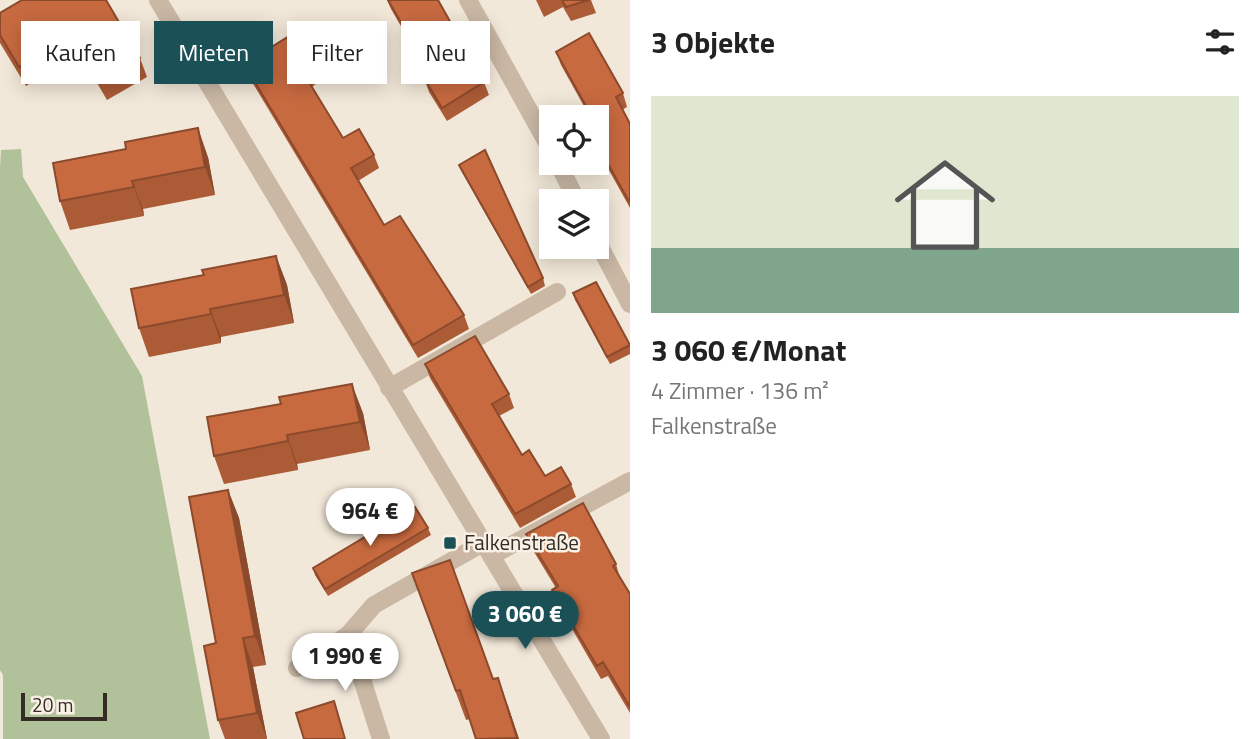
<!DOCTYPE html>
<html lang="de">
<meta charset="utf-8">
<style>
:root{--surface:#fff;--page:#f2f2f2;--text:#222;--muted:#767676;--accent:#1b5057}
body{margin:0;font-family:"Titillium Web",sans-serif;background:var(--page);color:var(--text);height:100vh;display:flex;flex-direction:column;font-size:26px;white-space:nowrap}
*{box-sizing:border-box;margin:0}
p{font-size:23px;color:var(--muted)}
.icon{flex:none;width:38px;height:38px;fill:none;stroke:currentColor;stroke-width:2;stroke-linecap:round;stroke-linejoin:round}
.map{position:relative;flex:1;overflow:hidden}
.side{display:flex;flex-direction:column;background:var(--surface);width:630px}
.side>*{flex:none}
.banner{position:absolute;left:21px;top:21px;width:504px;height:63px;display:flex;gap:14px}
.tools{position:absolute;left:539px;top:105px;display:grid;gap:14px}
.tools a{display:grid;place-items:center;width:70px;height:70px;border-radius:0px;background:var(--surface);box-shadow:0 4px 18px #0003;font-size:35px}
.scale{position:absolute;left:21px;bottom:18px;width:86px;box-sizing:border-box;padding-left:7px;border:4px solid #352c26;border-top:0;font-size:19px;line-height:24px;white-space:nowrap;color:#352c26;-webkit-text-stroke:5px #f9f1e5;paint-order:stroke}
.price{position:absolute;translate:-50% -60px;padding:0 16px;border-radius:24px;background:#fff;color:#222;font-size:23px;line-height:46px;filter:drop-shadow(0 2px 4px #0008)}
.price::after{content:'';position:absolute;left:50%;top:42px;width:21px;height:16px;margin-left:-10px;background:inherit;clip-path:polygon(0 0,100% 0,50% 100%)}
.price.current{background:var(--accent);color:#fff}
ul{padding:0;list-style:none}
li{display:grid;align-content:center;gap:14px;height:371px;padding:0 21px}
li span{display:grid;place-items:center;height:217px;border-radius:0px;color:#555}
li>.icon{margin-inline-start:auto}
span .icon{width:126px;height:126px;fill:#fffc;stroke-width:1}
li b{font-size:30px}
h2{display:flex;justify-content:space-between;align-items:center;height:84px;padding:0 21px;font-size:30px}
.pill{padding:0 24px;border-radius:0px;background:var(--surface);box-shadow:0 4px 18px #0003;font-size:24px;line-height:63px}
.pill.current{background:var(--accent);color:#fff}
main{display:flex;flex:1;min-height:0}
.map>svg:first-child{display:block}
</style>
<main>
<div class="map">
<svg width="630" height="739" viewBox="0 0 630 739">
<rect width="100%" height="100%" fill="#f2e8d9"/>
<path fill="#b1c199" d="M 21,149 L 23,177 L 142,376 L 210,739 L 3,739 L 3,675 L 0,670 L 0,169 L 1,150 Z"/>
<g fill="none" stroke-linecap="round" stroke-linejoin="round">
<path stroke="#cab8a5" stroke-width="18" d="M 158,0 L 601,739
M 468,0 L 551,150
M 558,163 L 577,201
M 597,241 L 630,304
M 389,388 L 557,292
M 491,556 L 630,481
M 348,635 L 381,739
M 297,668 L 348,635 L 374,605 L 483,543"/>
</g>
<path fill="#ac5b37" d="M 22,0 L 140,58 L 147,77 L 107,100 L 80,54 L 26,86 L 0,43 L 0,13 Z
M 387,0 L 438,0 L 484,82 L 489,95 L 447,121 L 429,92 L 424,78 L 429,75 L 391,9 Z
M 536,0 L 591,0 L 596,13 L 571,21 L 563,7 L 544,17 Z
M 556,52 L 623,93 L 627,107 L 622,110 L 630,124 L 630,208 L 605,163 L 600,150 L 606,147 L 597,130 L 597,117 L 590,117 L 561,65 Z
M 244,64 L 312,70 L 317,83 L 312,87 L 343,138 L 374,155 L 379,168 L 358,181 L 384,225 L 464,315 L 469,329 L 418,358 L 249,77 Z
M 208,157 L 215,195 L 143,209 L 144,216 L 70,230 L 60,201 Z
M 459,165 L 543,278 L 545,286 L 531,294 L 462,172 Z
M 276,256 L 287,285 L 294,323 L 221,337 L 221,343 L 149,357 L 139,328 L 204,275 Z
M 573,293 L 630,346 L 630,354 L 610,364 L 575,300 Z
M 425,364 L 509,394 L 514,408 L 499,416 L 522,455 L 545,476 L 571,484 L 576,497 L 520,528 L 430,378 Z
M 363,413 L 370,450 L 297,464 L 298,470 L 224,484 L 214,456 Z
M 228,490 L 239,518 L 266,665 L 253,667 L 267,739 L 225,739 L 218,720 Z
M 428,528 L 431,535 L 328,596 L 315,575 L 313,568 Z
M 526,534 L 616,564 L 620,578 L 630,594 L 630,713 L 608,676 L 601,679 L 557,603 L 552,590 L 556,588 L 531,547 Z
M 412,573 L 493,679 L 508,706 L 519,739 L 476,739 L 470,719 L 466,720 Z"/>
<path fill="#8c4a2d" d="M 198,128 L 208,157 L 215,195 L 205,167 Z
M 132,181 L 143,209 L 144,216 L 134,187 Z
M 276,256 L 287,285 L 294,323 L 284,295 Z
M 210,309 L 221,337 L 221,343 L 211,314 Z
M 352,384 L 363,413 L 370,450 L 360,422 Z
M 287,435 L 297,464 L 298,470 L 288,441 Z
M 228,490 L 239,518 L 266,665 L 255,636 Z
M 243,638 L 253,667 L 267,739 L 257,713 Z
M 498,678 L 508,706 L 519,739 L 518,739 Z"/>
<path fill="#c86a40" stroke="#8c4a2d" stroke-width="2" d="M 22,0 L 106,0 L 140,58 L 100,81 L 73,35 L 19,67 L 0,35 L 0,13 Z
M 388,0 L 438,0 L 484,82 L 442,108 L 424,78 L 431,74 Z
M 562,0 L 589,0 L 566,7 Z
M 589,33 L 623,93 L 616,97 L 630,124 L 630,203 L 600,150 L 608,146 L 597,126 L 597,117 L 592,117 L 556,52 Z
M 291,35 L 312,70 L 304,74 L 343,138 L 359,129 L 374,155 L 351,168 L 384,225 L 400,216 L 464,315 L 413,345 L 244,64 Z
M 198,128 L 205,167 L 132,181 L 134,187 L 60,201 L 53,163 L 126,149 L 125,142 Z
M 485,150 L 543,278 L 528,287 L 459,165 Z
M 276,256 L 284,295 L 210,309 L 211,314 L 139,328 L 131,289 L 204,275 L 202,270 Z
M 596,282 L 630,345 L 607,357 L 573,293 Z
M 475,336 L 509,394 L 492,404 L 522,455 L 529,450 L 545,476 L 561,467 L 571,484 L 515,514 L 425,364 Z
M 352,384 L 360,422 L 287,435 L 288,441 L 214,456 L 207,417 L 281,404 L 279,397 Z
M 228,490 L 255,636 L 243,638 L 257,713 L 218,720 L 204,646 L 216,643 L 189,497 Z
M 583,503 L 616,564 L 613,566 L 630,594 L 630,707 L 603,662 L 597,666 L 552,590 L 558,586 L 526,534 Z
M 415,507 L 428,528 L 325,589 L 313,568 Z
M 450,560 L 493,679 L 498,678 L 517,738 L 476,739 L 460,690 L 456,691 L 412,573 Z
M 334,701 L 345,739 L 304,739 L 296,713 Z"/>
<rect fill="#1b5057" stroke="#f9f1e5" stroke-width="2.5" x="443" y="536" width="14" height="14" rx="3.5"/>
<g text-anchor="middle" stroke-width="5" stroke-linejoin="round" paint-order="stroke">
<g font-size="21" fill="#352c26" stroke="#f9f1e5" text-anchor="start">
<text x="464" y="550">Falkenstraße</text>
</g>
</g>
</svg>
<div class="tools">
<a><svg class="icon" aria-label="locate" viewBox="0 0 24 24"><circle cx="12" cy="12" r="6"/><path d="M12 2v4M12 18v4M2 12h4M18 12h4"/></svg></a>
<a><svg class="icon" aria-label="layers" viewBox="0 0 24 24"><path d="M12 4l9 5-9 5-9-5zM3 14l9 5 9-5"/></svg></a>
</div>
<div class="scale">20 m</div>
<b class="price" style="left:370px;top:548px">964 €</b>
<b class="price current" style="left:525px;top:651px">3 060 €</b>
<b class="price" style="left:345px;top:693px">1 990 €</b>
<div class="banner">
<a class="pill">Kaufen</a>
<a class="pill current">Mieten</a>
<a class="pill">Filter</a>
<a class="pill">Neu</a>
</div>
</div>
<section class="side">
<h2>3 Objekte<svg class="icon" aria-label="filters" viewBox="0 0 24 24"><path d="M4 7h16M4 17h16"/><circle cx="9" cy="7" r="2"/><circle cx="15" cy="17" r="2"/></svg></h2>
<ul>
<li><span style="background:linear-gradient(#dfe7d0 70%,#7fa58c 0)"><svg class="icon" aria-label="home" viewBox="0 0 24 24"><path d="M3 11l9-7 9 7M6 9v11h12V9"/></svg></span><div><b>3 060 €/Monat</b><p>4 Zimmer · 136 m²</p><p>Falkenstraße</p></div></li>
</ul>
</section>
</main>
